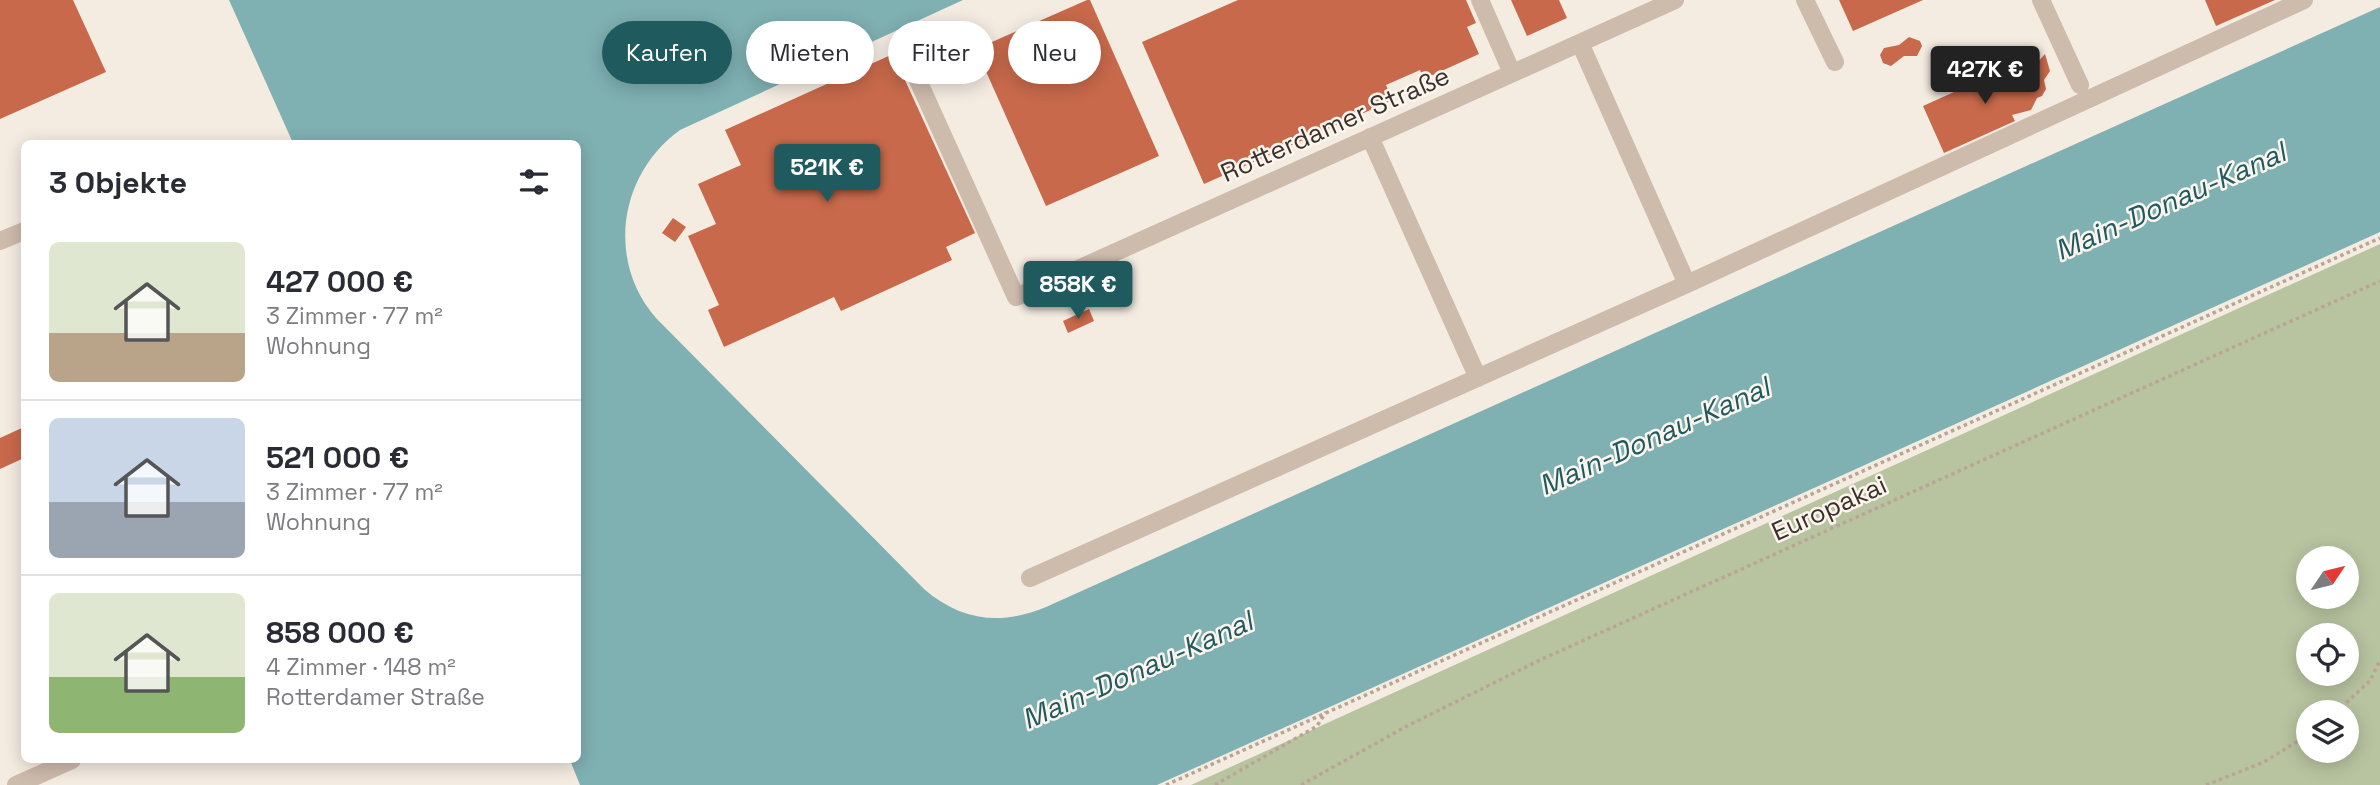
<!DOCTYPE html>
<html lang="de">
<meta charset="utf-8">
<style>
:root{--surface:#fff;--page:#f7f7f7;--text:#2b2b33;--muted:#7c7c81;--line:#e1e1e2;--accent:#1f5a5e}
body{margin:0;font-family:"Space Grotesk",sans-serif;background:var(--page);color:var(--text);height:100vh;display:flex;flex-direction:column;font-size:26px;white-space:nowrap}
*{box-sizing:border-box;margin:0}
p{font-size:23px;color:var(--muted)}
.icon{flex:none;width:38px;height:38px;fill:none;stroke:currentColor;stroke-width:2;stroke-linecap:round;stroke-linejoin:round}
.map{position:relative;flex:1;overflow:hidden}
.side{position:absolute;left:21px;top:140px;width:560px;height:623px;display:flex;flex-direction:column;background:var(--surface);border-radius:10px;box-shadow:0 4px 18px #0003}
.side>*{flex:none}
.guide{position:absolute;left:602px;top:21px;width:665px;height:63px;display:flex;gap:14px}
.needle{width:46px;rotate:55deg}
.buttons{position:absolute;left:2296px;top:546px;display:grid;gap:14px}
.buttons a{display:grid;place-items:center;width:63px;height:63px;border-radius:50%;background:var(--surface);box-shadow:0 4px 18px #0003;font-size:35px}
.price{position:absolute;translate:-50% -60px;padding:0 16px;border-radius:7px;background:var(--accent);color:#fff;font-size:23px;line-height:46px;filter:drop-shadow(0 2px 4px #0008)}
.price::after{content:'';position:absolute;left:50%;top:42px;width:21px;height:16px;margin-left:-10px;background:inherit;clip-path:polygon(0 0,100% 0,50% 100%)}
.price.current{background:#222;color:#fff}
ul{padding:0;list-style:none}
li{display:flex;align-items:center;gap:21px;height:175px;padding:0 28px}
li+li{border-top:2px solid var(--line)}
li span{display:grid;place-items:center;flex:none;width:196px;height:140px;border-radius:10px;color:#555}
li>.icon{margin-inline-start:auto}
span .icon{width:84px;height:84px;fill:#fffc;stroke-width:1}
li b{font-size:30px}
h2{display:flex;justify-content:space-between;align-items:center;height:84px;padding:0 28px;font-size:30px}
.chip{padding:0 24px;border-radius:32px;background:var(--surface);box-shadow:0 4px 18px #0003;font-size:24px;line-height:63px}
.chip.current{background:var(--accent);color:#fff}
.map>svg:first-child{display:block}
</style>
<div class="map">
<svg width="2380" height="785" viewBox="0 0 2380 785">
<rect width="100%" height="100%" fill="#f4ebe1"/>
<path fill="#b8c4a0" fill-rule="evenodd" d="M 2380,244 L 2380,785 L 1191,785 ZM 2347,558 L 2347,597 L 2308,597 L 2308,558 ZM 2308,635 L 2347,635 L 2347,674 L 2308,674 ZM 2308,712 L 2347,712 L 2347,751 L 2308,751 Z"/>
<path fill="#7fb0b2" d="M 229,0 L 963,0 L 680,130 C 619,174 606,261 656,318 L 924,589 C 961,621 1001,626 1046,607 L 2380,7 L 2380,232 L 1157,785 L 580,785 L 570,760 L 578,760 L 578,144 L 293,143 Z"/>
<path fill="#c8694b" d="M 0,0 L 73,0 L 106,72 L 0,119 Z
M 1087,0 L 1090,0 L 1159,156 L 1046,206 L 976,49 Z
M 1238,0 L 1466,0 L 1476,23 L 1467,27 L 1479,54 L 1424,79 L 1420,70 L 1386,85 L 1393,100 L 1204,184 L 1142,42 Z
M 1511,0 L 1559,0 L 1567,18 L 1527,36 Z
M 1839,0 L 1923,0 L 1853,31 Z
M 2205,0 L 2275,0 L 2216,26 Z
M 1909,37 L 1920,41 L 1922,46 L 1917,56 L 1904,56 L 1891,66 L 1883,63 L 1880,55 L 1884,48 L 1899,45 Z
M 893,54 L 975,233 L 946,247 L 952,260 L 841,311 L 834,297 L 724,347 L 708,310 L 719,305 L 688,236 L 716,224 L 698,184 L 741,165 L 725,130 Z
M 2045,54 L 2050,71 L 2044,80 L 2046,89 L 2042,96 L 2037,98 L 2031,110 L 2012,115 L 2015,121 L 1944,153 L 1923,106 L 1994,74 L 2000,89 L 2015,73 L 2027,74 Z
M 673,218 L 686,227 L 675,242 L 662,233 Z
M 1089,309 L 1094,321 L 1068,333 L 1063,321 Z
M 24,427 L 24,458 L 0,469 L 0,438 Z"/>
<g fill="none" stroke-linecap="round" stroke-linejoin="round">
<path stroke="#b9a596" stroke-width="3.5" stroke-dasharray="3.5 3.5" stroke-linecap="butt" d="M 2336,712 L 2370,681 L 2380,660
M 1166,785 L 2380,238
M 1215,785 L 1317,726 L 1326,712
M 1301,785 L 1407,726 L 1540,660 L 2380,281
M 2206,785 L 2264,762 L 2308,735"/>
<path stroke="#cdbbac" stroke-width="18" d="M 1480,0 L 1512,73
M 1805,0 L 1835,62
M 2041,0 L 2080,85
M 1580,43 L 1687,284
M 911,65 L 1016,297 L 1675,0
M 1370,137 L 1478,378
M 0,241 L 24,231
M 1030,578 L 1687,284 L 2304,0
M 16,785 L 72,760"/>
</g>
<g text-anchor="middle" stroke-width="5" stroke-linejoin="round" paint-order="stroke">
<g font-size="26" fill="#3b302b" stroke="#fbf5ee">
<text transform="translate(1335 124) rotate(-24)" y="9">Rotterdamer Straße</text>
<text transform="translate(1829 508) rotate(-24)" y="9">Europakai</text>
</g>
<g font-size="28" font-style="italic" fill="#1f5a5e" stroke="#fbf5ee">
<text transform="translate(2170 201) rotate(-24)" y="10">Main-Donau-Kanal</text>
<text transform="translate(1654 436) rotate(-24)" y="10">Main-Donau-Kanal</text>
<text transform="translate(1137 670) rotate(-24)" y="10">Main-Donau-Kanal</text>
</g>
</g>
</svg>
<div class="buttons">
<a><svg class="needle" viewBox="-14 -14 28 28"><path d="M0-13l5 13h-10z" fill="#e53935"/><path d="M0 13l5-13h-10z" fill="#7c7c81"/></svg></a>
<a><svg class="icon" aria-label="locate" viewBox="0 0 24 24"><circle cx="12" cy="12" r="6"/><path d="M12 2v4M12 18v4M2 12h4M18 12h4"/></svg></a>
<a><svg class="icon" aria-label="layers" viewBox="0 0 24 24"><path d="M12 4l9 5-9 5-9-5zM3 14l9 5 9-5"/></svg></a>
</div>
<b class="price current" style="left:1985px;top:106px">427K €</b>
<b class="price" style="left:827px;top:204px">521K €</b>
<b class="price" style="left:1078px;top:321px">858K €</b>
<div class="guide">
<a class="chip current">Kaufen</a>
<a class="chip">Mieten</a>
<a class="chip">Filter</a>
<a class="chip">Neu</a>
</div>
<section class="side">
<h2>3 Objekte<svg class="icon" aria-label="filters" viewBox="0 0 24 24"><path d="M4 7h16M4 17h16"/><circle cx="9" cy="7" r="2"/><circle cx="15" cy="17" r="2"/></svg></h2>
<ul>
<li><span style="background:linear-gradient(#dfe7d0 65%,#b9a48a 0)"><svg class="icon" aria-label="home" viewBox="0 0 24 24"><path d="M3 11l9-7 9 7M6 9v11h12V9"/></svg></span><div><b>427 000 €</b><p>3 Zimmer · 77 m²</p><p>Wohnung</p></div></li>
<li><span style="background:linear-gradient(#c9d6e8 60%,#9aa5b1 0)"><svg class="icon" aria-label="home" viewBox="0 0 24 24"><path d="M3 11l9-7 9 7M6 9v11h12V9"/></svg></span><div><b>521 000 €</b><p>3 Zimmer · 77 m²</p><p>Wohnung</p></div></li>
<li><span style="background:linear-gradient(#dfe7d0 60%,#8fb573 0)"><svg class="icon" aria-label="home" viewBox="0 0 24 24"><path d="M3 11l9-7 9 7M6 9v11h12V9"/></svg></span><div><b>858 000 €</b><p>4 Zimmer · 148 m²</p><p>Rotterdamer Straße</p></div></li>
</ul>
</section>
</div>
